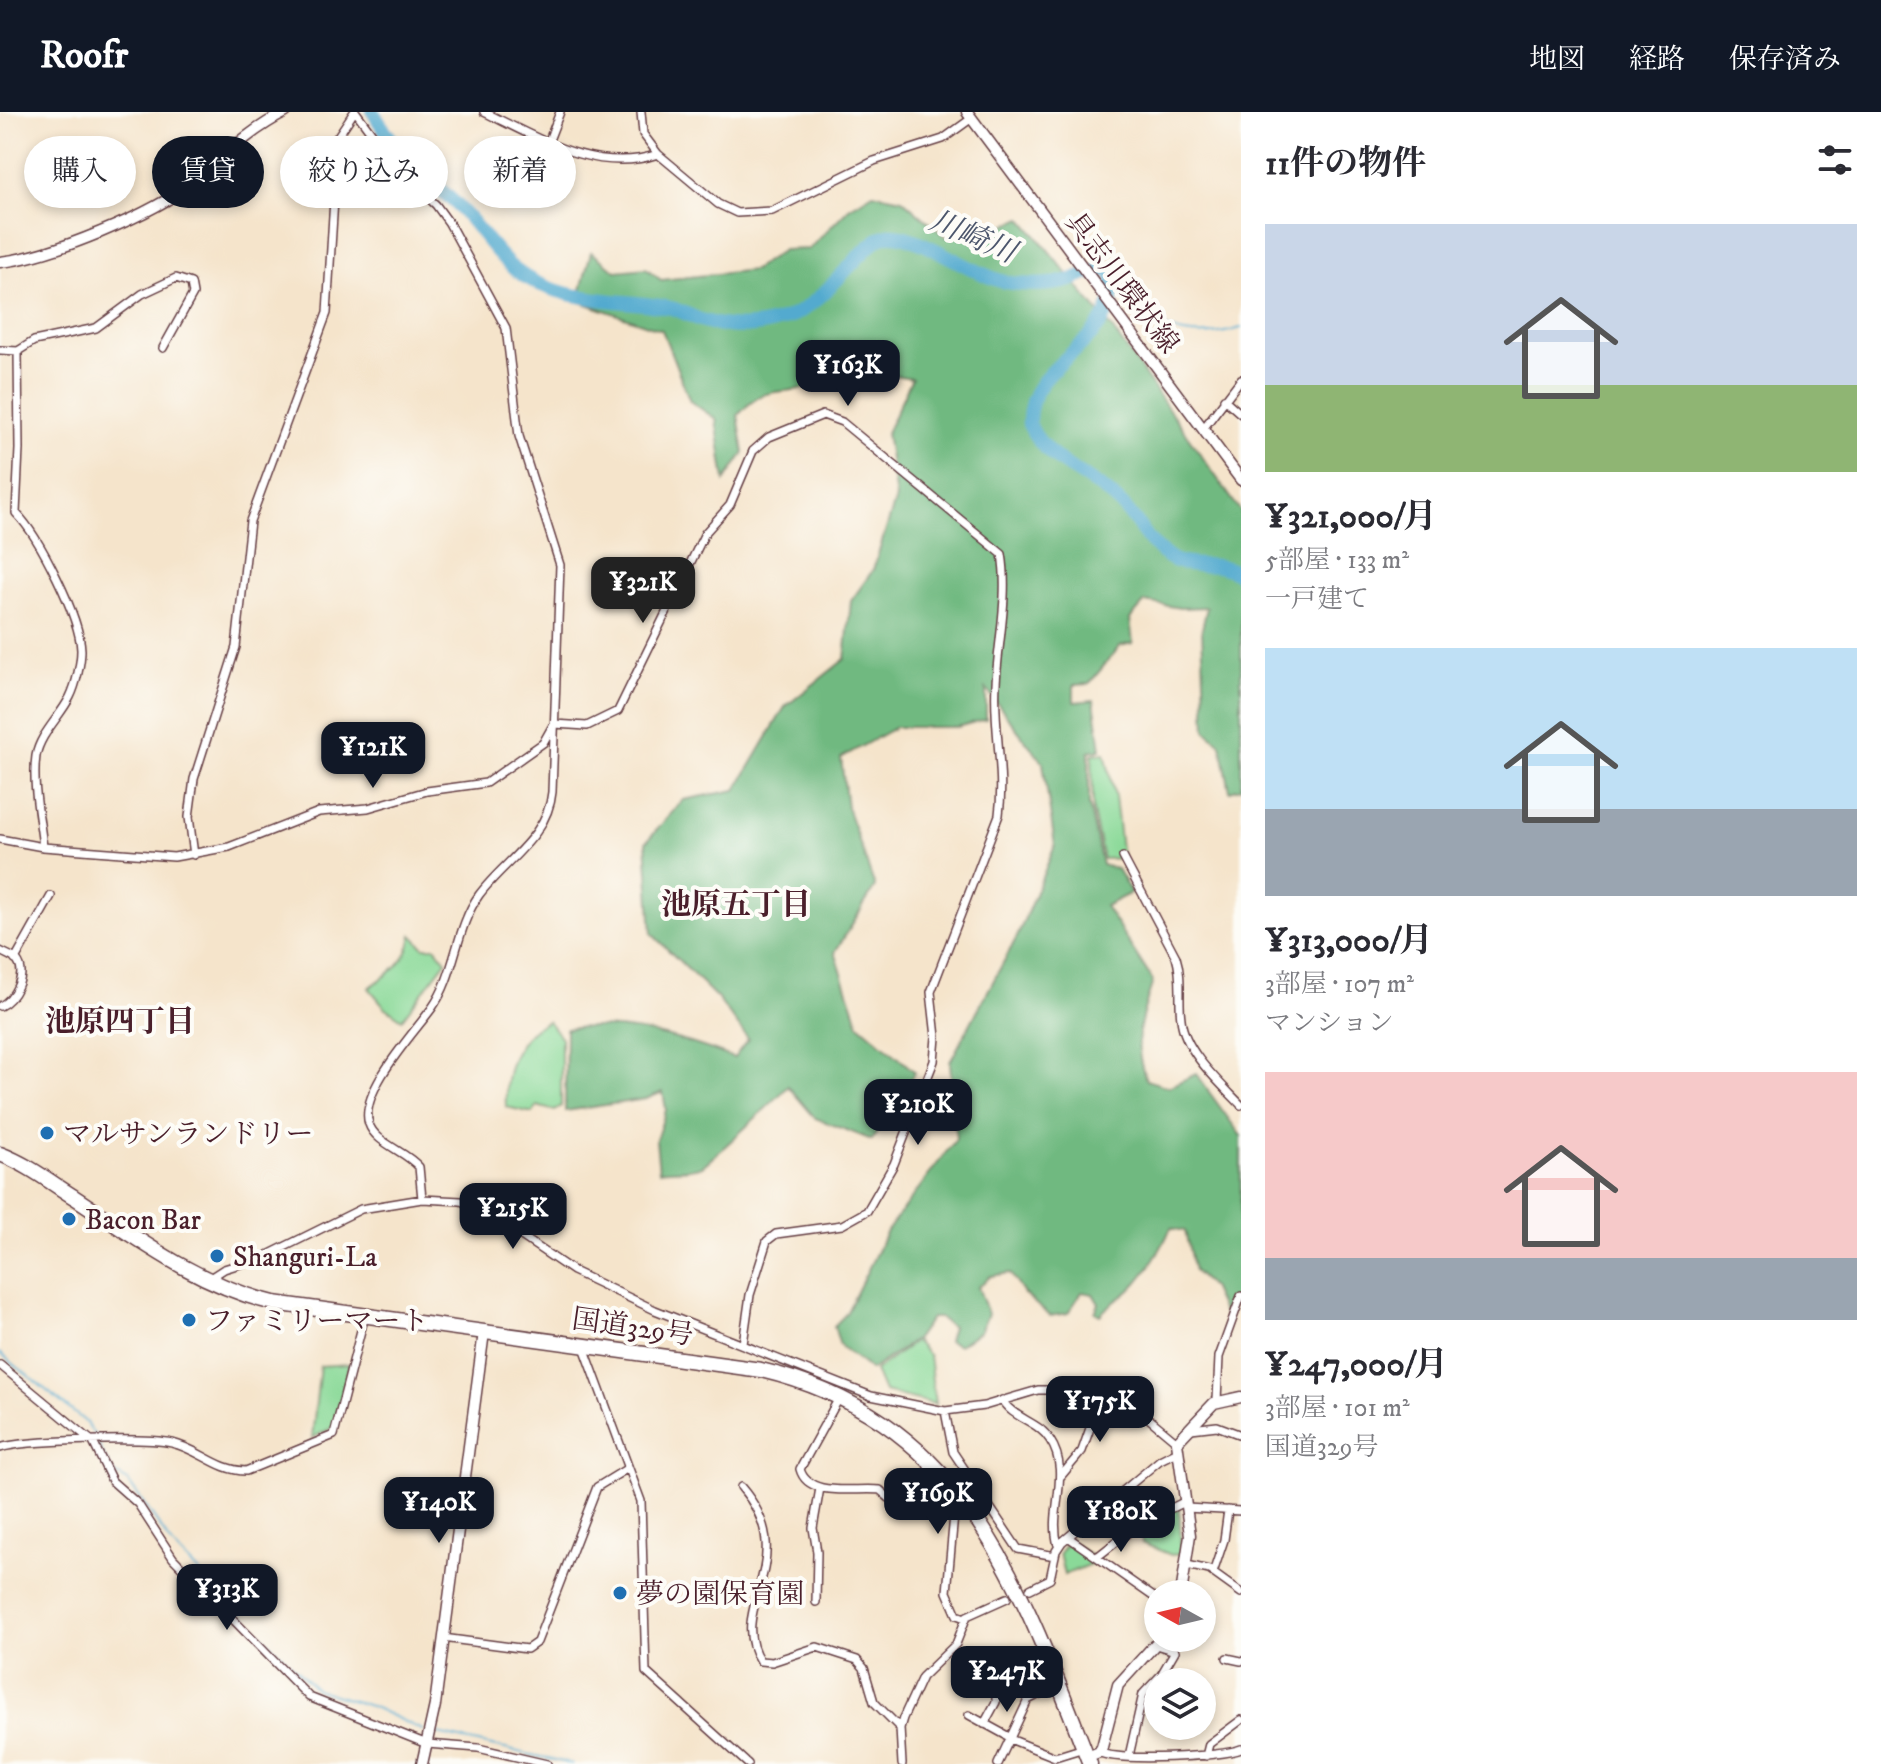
<!DOCTYPE html>
<html lang="ja">
<meta charset="utf-8">
<style>
:root{--surface:#fff;--page:#f2f2f3;--text:#2b2b33;--muted:#7c7c81;--accent:#111827}
body{margin:0;font-family:"IM FELL DW Pica","Noto Serif JP",serif;background:var(--page);color:var(--text);height:100vh;display:flex;flex-direction:column;font-size:30px;white-space:nowrap}
*{box-sizing:border-box;margin:0}
p{font-size:26px;color:var(--muted)}
.icon{flex:none;width:44px;height:44px;fill:none;stroke:currentColor;stroke-width:2;stroke-linecap:round;stroke-linejoin:round}
.map{position:relative;flex:1;overflow:hidden}
.details{display:flex;flex-direction:column;background:var(--surface);width:640px}
.details>*{flex:none}
.banner{position:absolute;left:24px;top:24px;width:760px;height:72px;display:flex;gap:16px}
.needle{width:52px;rotate:278deg}
.controls{position:absolute;left:1144px;top:1468px;display:grid;gap:16px}
.controls a{display:grid;place-items:center;width:72px;height:72px;border-radius:50%;background:var(--surface);box-shadow:0 4px 12px #0003;font-size:40px}
.price{position:absolute;translate:-50% -68px;padding:0 18px;border-radius:16px;background:var(--accent);color:#fff;font-size:26px;line-height:52px;filter:drop-shadow(0 2px 4px #0008)}
.price::after{content:'';position:absolute;left:50%;top:48px;width:24px;height:18px;margin-left:-12px;background:inherit;clip-path:polygon(0 0,100% 0,50% 100%)}
.price.active{background:#222;color:#fff}
ul{padding:0;list-style:none}
li{display:grid;align-content:center;gap:16px;height:424px;padding:0 24px}
li span{display:grid;place-items:center;height:248px;border-radius:0px;color:#555}
li>.icon{margin-inline-start:auto}
span .icon{width:144px;height:144px;fill:#fffc;stroke-width:1}
li b{font-size:34px}
h2{display:flex;justify-content:space-between;align-items:center;height:96px;padding:0 24px;font-size:34px}
.tag{padding:0 28px;border-radius:36px;background:var(--surface);box-shadow:0 4px 12px #0003;font-size:28px;line-height:72px}
.tag.active{background:var(--accent);color:#fff}
header{display:flex;align-items:center;gap:48px;box-sizing:border-box;height:112px;padding:0 40px;background:var(--accent);color:#fff}
header strong{font-size:38px}
nav{display:flex;gap:44px;margin-inline-start:auto;font-size:28px}
main{display:flex;flex:1;min-height:0}
.map>svg:first-child{display:block}
</style>
<header>
<strong>Roofr</strong>
<nav><a>地図</a><a>経路</a><a>保存済み</a></nav>
</header>
<main>
<div class="map">
<svg width="1241" height="1652" viewBox="0 0 1241 1652">
<rect width="100%" height="100%" fill="#fdfcf7"/>
<filter id="ink" filterUnits="userSpaceOnUse"><feTurbulence type="fractalNoise" baseFrequency=".0125" numOctaves="2"/><feDisplacementMap in="SourceGraphic" scale="16" xChannelSelector="R" yChannelSelector="G"/><feConvolveMatrix kernelMatrix="1 2 1 2 8 2 1 2 1" color-interpolation-filters="sRGB"/></filter>
<filter id="wash" filterUnits="userSpaceOnUse"><feTurbulence type="fractalNoise" baseFrequency=".006" numOctaves="4" result="noise"/><feDisplacementMap in="SourceGraphic" scale="32" xChannelSelector="R" yChannelSelector="G"/><feGaussianBlur stdDeviation="1.8" result="paint"/><feColorMatrix in="noise" values="0 0 0 0 0 0 0 0 0 0 0 0 0 0 0 0 0 1.4 0 .05"/><feComposite in="paint" operator="in"/></filter>
<g filter="url(#wash)">
<rect width="100%" height="100%" fill="#f5e4cb"/>
<path fill="#8ad998" stroke="#6a7c62" stroke-width="2" d="M 1105,641 L 1115,685 L 1122,746 L 1103,747 L 1093,700 L 1092,642 Z
M 412,823 L 424,835 L 435,835 L 446,849 L 402,907 L 385,895 L 369,876 C 389,862 409,849 412,823 Z
M 548,909 L 561,926 L 561,994 L 555,999 L 537,994 L 533,1001 L 506,995 C 504,960 514,924 548,909 Z
M 915,1229 L 929,1244 L 935,1292 L 884,1280 L 875,1259 Z
M 349,1252 L 334,1315 L 312,1326 L 320,1254 Z
M 1179,1394 L 1181,1442 L 1171,1443 L 1142,1431 L 1141,1414 Z
M 1069,1428 L 1098,1449 L 1064,1463 L 1059,1441 Z"/>
<path fill="#6fb980" stroke="#5c6c56" stroke-width="2" d="M 873,81 L 902,87 L 946,125 L 982,123 L 1022,106 L 1111,215 L 1241,400 L 1241,676 L 1230,679 L 1221,632 L 1206,618 L 1202,517 L 1207,495 L 1180,496 L 1145,490 L 1130,507 L 1133,531 L 1120,534 L 1089,572 L 1074,573 L 1074,590 L 1094,588 L 1101,637 L 1089,639 L 1089,693 L 1102,753 L 1117,757 L 1131,781 L 1105,794 L 1153,869 C 1141,908 1131,928 1146,968 L 1168,975 L 1196,962 L 1241,1024 L 1240,1171 L 1226,1208 L 1211,1175 L 1194,1159 L 1185,1119 L 1171,1116 C 1161,1137 1147,1163 1129,1179 C 1119,1188 1109,1192 1100,1203 L 1095,1200 L 1099,1192 L 1093,1182 L 1082,1180 L 1068,1201 L 1050,1204 L 1024,1182 L 1010,1161 L 991,1164 L 978,1175 L 988,1202 L 980,1219 L 959,1233 L 948,1229 L 952,1215 L 939,1206 L 931,1206 L 916,1227 L 871,1258 L 840,1234 L 834,1214 L 846,1202 L 887,1119 L 956,1027 L 950,950 L 1018,823 L 1055,734 L 1043,651 L 986,577 L 986,607 L 957,615 L 896,615 L 841,646 L 847,695 L 875,775 L 835,840 L 859,912 L 915,960 L 872,1028 L 815,1006 L 788,974 C 783,981 708,1051 702,1054 C 691,1059 671,1057 659,1059 L 656,1028 L 666,998 L 663,980 L 646,987 L 565,999 L 566,917 C 622,909 682,926 734,946 L 748,927 L 717,886 L 652,822 L 646,730 L 683,688 L 736,678 L 785,595 L 845,547 L 851,489 L 873,458 L 896,386 L 886,321 L 912,266 L 894,263 L 882,249 L 854,246 C 840,258 825,272 805,276 C 770,283 765,274 738,303 L 744,341 L 725,369 L 716,307 L 690,289 L 662,218 L 578,189 L 591,140 L 616,159 L 646,156 L 661,168 L 753,158 L 783,138 L 809,137 L 849,96 Z"/>
<g fill="none" stroke-linecap="round" stroke-linejoin="round">
<path stroke="#52aacf" stroke-width="2" d="M 1112,159 C 1127,165 1130,179 1139,192 C 1163,227 1205,227 1241,216
M 0,1241 L 87,1311 L 95,1324
M 97,1330 L 112,1360 L 128,1369 L 174,1435 L 316,1577 L 373,1595 L 422,1618
M 438,1622 L 572,1652"/>
<path stroke="#52aacf" stroke-width="14" d="M 373,0 C 394,37 423,61 453,89 C 476,110 490,137 514,157 C 558,192 619,186 671,196 C 683,199 693,206 704,209 C 732,218 760,216 787,206 C 828,191 865,126 888,123 C 915,119 973,163 1005,170 C 1025,174 1052,174 1071,168 C 1085,163 1096,156 1112,159 C 1126,235 1026,244 1029,312 C 1048,354 1090,361 1121,392 C 1140,411 1150,438 1176,449 C 1198,458 1222,447 1241,464"/>
</g>
</g>
<g filter="url(#ink)">
<g fill="none" stroke-linecap="round" stroke-linejoin="round">
<g stroke="#643d43" stroke-width="10">
<path id="street" d="M 356,0 L 398,57 L 436,93 L 449,111 L 506,216 L 519,324 L 560,453 L 552,680 C 548,725 504,749 479,783 C 455,817 456,863 432,896 C 415,920 358,980 369,1012 C 375,1031 406,1039 419,1055 L 422,1087
M 484,0 C 538,26 597,63 658,42
M 641,0 L 643,22 L 658,42 L 718,92 L 737,101 L 772,99 L 874,49 L 943,27 L 972,6
M 548,31 L 560,0
M 0,238 L 18,239 L 34,229 L 96,216 L 142,182 L 176,166 L 191,171 L 193,182 L 163,236
M 18,239 L 19,337 L 16,401 C 39,424 80,505 81,538 C 81,551 76,573 70,585 C 60,605 40,622 36,644 C 32,673 40,706 43,735
M 1224,287 L 1241,302
M 1203,317 L 1241,267
M 554,612 L 587,614 L 618,599 L 705,421 L 730,393 L 753,339 L 769,325 L 823,303 L 842,310 L 1002,442 C 1009,484 998,529 996,572 C 993,616 1005,659 999,703 L 931,880 L 936,925 L 934,949 L 894,1052 L 867,1099 L 842,1113 L 776,1122 L 767,1129 L 750,1183 L 743,1232
M 0,727 L 43,735 L 174,745 L 229,735 L 319,700 L 368,696 L 427,679 L 486,671 L 543,631 L 552,615
M 194,743 L 189,705 L 194,667 L 236,535 L 250,409 L 327,201 L 334,87 L 325,52 L 332,33 L 354,0
M 1123,745 L 1176,845 C 1183,867 1178,886 1181,907 C 1184,939 1220,971 1241,993
M 0,839 C 5,842 13,844 17,849 C 28,863 13,888 0,894
M 15,848 L 51,784
M 207,1168 L 224,1157 L 266,1144 L 361,1097 L 422,1087 L 461,1089 L 487,1101 L 573,1159 L 655,1198 L 871,1284 L 945,1299 L 984,1294 L 1038,1278 L 1088,1278 L 1141,1300 L 1177,1330
M 584,1235 L 641,1389 L 646,1560 L 748,1652
M 0,1253 L 93,1330 L 112,1369 L 138,1392 L 173,1446 L 309,1585 L 427,1632 L 478,1636 L 547,1652
M 839,1286 L 800,1357 C 808,1387 856,1375 880,1378 L 889,1386 L 904,1390 L 921,1368
M 1002,1288 C 1013,1307 1039,1309 1050,1328 C 1072,1361 1048,1399 1058,1433
M 1217,1289 L 1219,1245 L 1241,1184
M 945,1299 L 953,1340 L 1018,1437 L 1055,1444
M 1191,1317 L 1217,1314 L 1241,1323
M 0,1336 C 22,1328 148,1325 172,1331 C 199,1337 218,1359 246,1359 L 334,1323 L 365,1203
M 931,1351 L 918,1376 L 947,1391 L 954,1403 L 947,1480 L 957,1503 L 965,1506
M 1061,1364 L 1082,1339 L 1102,1282
M 741,1375 C 804,1448 725,1495 760,1549 L 772,1550 L 817,1535 L 857,1548 L 864,1556 L 874,1590 L 900,1616
M 1186,1396 L 1241,1399
M 1068,1425 L 1158,1488
M 1097,1445 L 1139,1412 L 1186,1389
M 1187,1453 L 1209,1458 L 1241,1481
M 1213,1461 L 1224,1428 L 1228,1398
M 1030,1477 L 1050,1467 L 1056,1439 L 1062,1430 L 1160,1348 L 1178,1339
M 816,1490 L 817,1440 L 813,1416 L 820,1376
M 443,1526 L 527,1537 L 537,1530 L 597,1375 L 628,1356
M 1227,1546 L 1241,1549
M 969,1603 L 1011,1626
M 984,1612 L 996,1590 L 996,1581
M 1010,1627 L 1055,1645 L 1084,1636
M 1099,1640 C 1114,1650 1224,1645 1241,1637
M 1129,1644 L 1143,1582 L 1161,1563 L 1175,1539 L 1156,1533
M 1206,1644 L 1209,1632 L 1241,1608
M 902,1652 L 900,1616 L 903,1606 L 922,1565 L 956,1532 L 967,1504 L 1007,1486
M 998,1652 L 1028,1588 L 1057,1573"/>
</g>
<g stroke="#643d43" stroke-width="13">
<path id="secondary" d="M 967,0 L 1241,368
M 0,150 C 50,145 154,102 193,70 C 224,44 250,18 286,0
M 1181,1482 L 1190,1423 L 1177,1330 L 1214,1291 L 1241,1285
M 1087,1645 L 1099,1640 L 1102,1635 L 1118,1573 L 1161,1526
M 422,1652 L 435,1593 L 484,1220"/>
</g>
<g stroke="#643d43" stroke-width="17">
<path id="highway" d="M 0,1042 C 27,1052 50,1070 74,1085 C 138,1127 198,1173 274,1191 L 761,1258 C 967,1307 1021,1476 1090,1652"/>
</g>
<use href="#street" stroke="#fff" stroke-width="7"/>
<use href="#secondary" stroke="#fff" stroke-width="10"/>
<use href="#highway" stroke="#fff" stroke-width="14"/>
</g>
</g>
<g fill="#1f6fb2" stroke="#fdfcf7" stroke-width="3">
<circle cx="47" cy="1021" r="8"/>
<circle cx="69" cy="1107" r="8"/>
<circle cx="217" cy="1144" r="8"/>
<circle cx="189" cy="1208" r="8"/>
<circle cx="620" cy="1481" r="8"/>
</g>
<g text-anchor="middle" stroke-width="8" stroke-linejoin="round" paint-order="stroke">
<g font-size="28" fill="#4a1f2b" stroke="#fdfcf7">
<text transform="translate(1123 170) rotate(53)" y="10">具志川環状線</text>
<text transform="translate(633 1214) rotate(8)" y="10">国道329号</text>
</g>
<g font-size="28" fill="#4a1f2b" stroke="#fdfcf7" text-anchor="start">
<text x="63" y="1031">マルサンランドリー</text>
<text x="85" y="1117">Bacon Bar</text>
<text x="233" y="1154">Shanguri-La</text>
<text x="205" y="1218">ファミリーマート</text>
<text x="636" y="1491">夢の園保育園</text>
</g>
<g font-size="30" font-style="italic" fill="#4d576d" stroke="#fdfcf7">
<text transform="translate(973 124) rotate(23)" y="10">川崎川</text>
</g>
<g font-size="30" font-weight="bold" fill="#4a1f2b" stroke="#fdfcf7">
<text x="736" y="802">池原五丁目</text>
<text x="120" y="919">池原四丁目</text>
</g>
</g>
</svg>
<div class="controls">
<a><svg class="needle" viewBox="-14 -14 28 28"><path d="M0-13l5 13h-10z" fill="#e53935"/><path d="M0 13l5-13h-10z" fill="#7c7c81"/></svg></a>
<a><svg class="icon" aria-label="layers" viewBox="0 0 24 24"><path d="M12 4l9 5-9 5-9-5zM3 14l9 5 9-5"/></svg></a>
</div>
<b class="price" style="left:848px;top:296px">¥163K</b>
<b class="price active" style="left:643px;top:513px">¥321K</b>
<b class="price" style="left:373px;top:678px">¥121K</b>
<b class="price" style="left:918px;top:1035px">¥210K</b>
<b class="price" style="left:513px;top:1139px">¥215K</b>
<b class="price" style="left:1100px;top:1332px">¥175K</b>
<b class="price" style="left:938px;top:1424px">¥169K</b>
<b class="price" style="left:439px;top:1433px">¥140K</b>
<b class="price" style="left:1121px;top:1442px">¥180K</b>
<b class="price" style="left:227px;top:1520px">¥313K</b>
<b class="price" style="left:1007px;top:1602px">¥247K</b>
<div class="banner">
<a class="tag">購入</a>
<a class="tag active">賃貸</a>
<a class="tag">絞り込み</a>
<a class="tag">新着</a>
</div>
</div>
<section class="details">
<h2>11件の物件<svg class="icon" aria-label="filters" viewBox="0 0 24 24"><path d="M4 7h16M4 17h16"/><circle cx="9" cy="7" r="2"/><circle cx="15" cy="17" r="2"/></svg></h2>
<ul>
<li><span style="background:linear-gradient(#c9d6e8 65%,#8fb573 0)"><svg class="icon" aria-label="home" viewBox="0 0 24 24"><path d="M3 11l9-7 9 7M6 9v11h12V9"/></svg></span><div><b>¥321,000/月</b><p>5部屋 · 133 m²</p><p>一戸建て</p></div></li>
<li><span style="background:linear-gradient(#bfe0f5 65%,#9aa5b1 0)"><svg class="icon" aria-label="home" viewBox="0 0 24 24"><path d="M3 11l9-7 9 7M6 9v11h12V9"/></svg></span><div><b>¥313,000/月</b><p>3部屋 · 107 m²</p><p>マンション</p></div></li>
<li><span style="background:linear-gradient(#f6c9c9 75%,#9aa5b1 0)"><svg class="icon" aria-label="home" viewBox="0 0 24 24"><path d="M3 11l9-7 9 7M6 9v11h12V9"/></svg></span><div><b>¥247,000/月</b><p>3部屋 · 101 m²</p><p>国道329号</p></div></li>
</ul>
</section>
</main>
